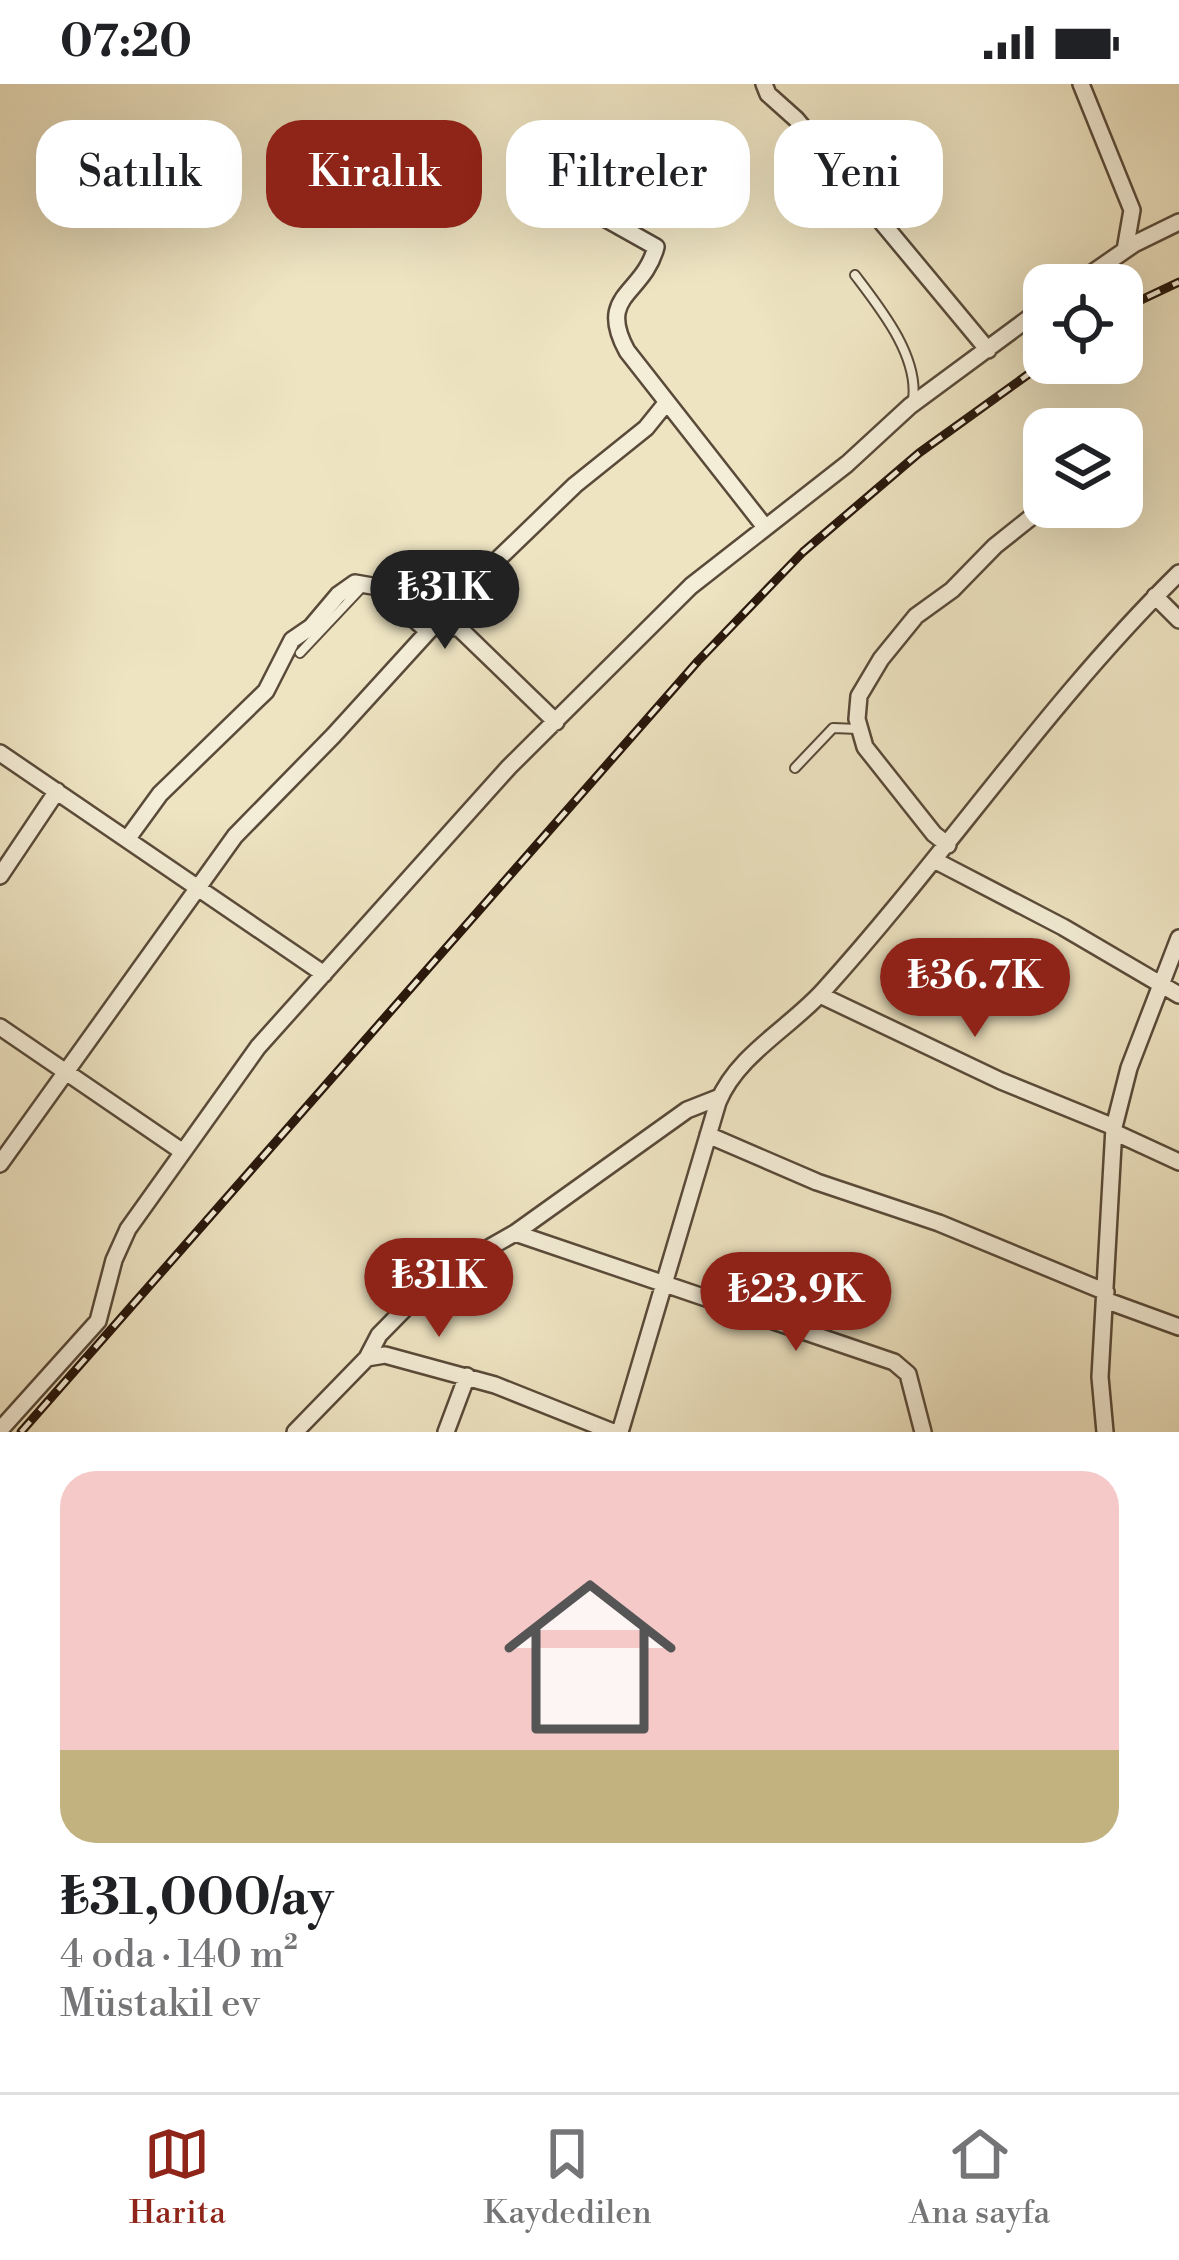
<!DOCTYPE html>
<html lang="tr">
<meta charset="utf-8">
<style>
:root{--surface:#fff;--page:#f6f6f6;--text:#202124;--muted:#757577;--line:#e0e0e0;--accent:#8f2418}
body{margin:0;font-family:"Libre Bodoni",serif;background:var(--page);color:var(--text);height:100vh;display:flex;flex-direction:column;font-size:45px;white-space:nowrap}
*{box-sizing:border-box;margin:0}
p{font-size:39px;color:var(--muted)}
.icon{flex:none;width:66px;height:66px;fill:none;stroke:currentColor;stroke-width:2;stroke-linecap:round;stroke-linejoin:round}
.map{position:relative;height:1348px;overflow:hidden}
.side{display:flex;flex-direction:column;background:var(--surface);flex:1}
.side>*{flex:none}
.top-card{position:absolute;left:36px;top:36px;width:1107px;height:108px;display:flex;gap:24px}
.buttons{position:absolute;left:1023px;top:180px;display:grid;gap:24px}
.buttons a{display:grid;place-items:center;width:120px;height:120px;border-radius:24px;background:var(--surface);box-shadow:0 12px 48px #0002;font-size:60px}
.price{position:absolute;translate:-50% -102px;padding:0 27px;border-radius:42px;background:var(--accent);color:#fff;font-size:39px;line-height:78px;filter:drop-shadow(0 3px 6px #0008)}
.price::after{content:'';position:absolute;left:50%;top:72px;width:36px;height:27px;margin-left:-18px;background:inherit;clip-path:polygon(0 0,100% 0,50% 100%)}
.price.active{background:#222;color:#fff}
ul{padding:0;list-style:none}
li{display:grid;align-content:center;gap:24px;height:636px;padding:0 60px}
li span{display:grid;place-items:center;height:372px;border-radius:36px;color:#555}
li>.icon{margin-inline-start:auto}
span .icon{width:216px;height:216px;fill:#fffc;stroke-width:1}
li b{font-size:51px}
.tag{padding:0 42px;border-radius:36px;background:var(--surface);box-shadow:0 12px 48px #0002;font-size:42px;line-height:108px}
.tag.active{background:var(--accent);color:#fff}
.status{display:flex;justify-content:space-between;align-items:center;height:84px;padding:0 60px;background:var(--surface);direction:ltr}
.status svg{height:33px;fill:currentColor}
.tab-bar{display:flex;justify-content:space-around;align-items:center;height:168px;border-top:3px solid var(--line);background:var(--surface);font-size:33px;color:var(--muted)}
.tab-bar a{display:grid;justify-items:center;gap:6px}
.tab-bar .active{color:var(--accent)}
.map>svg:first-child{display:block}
</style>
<div class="status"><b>07:20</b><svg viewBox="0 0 49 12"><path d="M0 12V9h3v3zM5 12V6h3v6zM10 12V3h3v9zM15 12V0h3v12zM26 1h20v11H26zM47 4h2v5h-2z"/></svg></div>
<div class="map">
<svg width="1179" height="1348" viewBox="0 0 1179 1348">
<rect width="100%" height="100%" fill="#eee4c2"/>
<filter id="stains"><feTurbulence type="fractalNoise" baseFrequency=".00167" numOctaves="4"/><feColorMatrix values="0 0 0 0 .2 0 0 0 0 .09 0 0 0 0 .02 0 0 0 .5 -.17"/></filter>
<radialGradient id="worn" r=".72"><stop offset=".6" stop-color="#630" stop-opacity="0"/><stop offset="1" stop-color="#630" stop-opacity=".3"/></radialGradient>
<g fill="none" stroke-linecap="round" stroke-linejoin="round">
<g stroke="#594a39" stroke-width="12">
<path id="service" d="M 855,191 C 880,224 919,272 913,316
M 300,569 L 365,500
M 795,684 L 833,644 L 858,645"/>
</g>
<g stroke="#594a39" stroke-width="20">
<path id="minor" d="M 764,0 L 768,10 L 796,35 L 988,266
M 1081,0 L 1132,126 L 1125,166
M 531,57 L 554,100 L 565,112 L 656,163 C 643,212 596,210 627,267 L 765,443
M 1075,201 L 1134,160 L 1179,138
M 1155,512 L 1179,536
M 0,669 L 324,890
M 128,754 L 160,710 L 266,607 L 292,556 L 311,543 L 338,511 L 355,499 L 378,503 L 423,543 L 459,544 L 556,638
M 948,761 L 934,750 L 865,663 L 857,635 L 859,612 L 881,575 L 916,532 L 952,506 L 995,462 L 1044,423
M 936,777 L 1063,843 L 1179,911
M 0,792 L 57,707
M 820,911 L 1001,997 L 1114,1043
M 0,943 L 183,1068
M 1114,1048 L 1179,1078
M 708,1051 L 817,1098 L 939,1139 L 1106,1208
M 0,1080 L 235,752 L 333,652 L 466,506 L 575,401 L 646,344 L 667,318
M 515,1149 L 894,1278 L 908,1290 L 923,1348
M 1105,1216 L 1179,1243
M 367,1274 L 379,1251 L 434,1195 L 515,1149 L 687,1026 L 720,1013
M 0,1346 L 98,1237 L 114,1176 L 128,1145 L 258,963 L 509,683 L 691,502 L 847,380 L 910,322 L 1044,223
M 295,1348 L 367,1274 L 385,1271 L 495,1301 L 613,1348
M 446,1348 L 467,1292
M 620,1348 L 718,1018 C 738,970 790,944 824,906 C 946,771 1049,617 1179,489
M 1105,1348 L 1100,1293 L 1114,1043 L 1129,984 L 1179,854"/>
</g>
<use href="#service" stroke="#f4edd7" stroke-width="8"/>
<use href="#minor" stroke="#f4edd7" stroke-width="15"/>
<g stroke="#27160b" stroke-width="9">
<path id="rail" d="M 1122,225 L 1179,198
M 21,1348 L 698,577 L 803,468 L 919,369 L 1044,279"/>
</g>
<use href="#rail" stroke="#f4edd7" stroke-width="4.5" stroke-dasharray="14" stroke-linecap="butt"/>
</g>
<rect width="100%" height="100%" filter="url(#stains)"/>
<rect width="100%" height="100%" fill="url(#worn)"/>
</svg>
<div class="buttons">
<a><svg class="icon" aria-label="locate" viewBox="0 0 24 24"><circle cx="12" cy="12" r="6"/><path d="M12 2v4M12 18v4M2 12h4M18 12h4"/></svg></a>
<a><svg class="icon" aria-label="layers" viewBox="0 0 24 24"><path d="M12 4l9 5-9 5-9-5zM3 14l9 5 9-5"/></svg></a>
</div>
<b class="price active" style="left:445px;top:568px">₺31K</b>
<b class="price" style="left:975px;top:956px">₺36.7K</b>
<b class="price" style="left:439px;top:1256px">₺31K</b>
<b class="price" style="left:796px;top:1270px">₺23.9K</b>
<div class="top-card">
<a class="tag">Satılık</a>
<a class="tag active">Kiralık</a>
<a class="tag">Filtreler</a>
<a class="tag">Yeni</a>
</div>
</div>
<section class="side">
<ul>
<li><span style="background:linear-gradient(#f6c9c9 75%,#c2b280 0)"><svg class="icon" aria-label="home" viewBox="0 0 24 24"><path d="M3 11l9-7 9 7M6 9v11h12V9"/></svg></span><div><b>₺31,000/ay</b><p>4 oda · 140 m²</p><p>Müstakil ev</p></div></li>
</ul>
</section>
<nav class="tab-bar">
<a class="active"><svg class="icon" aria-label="map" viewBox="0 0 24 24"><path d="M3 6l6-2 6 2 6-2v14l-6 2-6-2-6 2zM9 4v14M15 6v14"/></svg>Harita</a>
<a><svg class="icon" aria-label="saved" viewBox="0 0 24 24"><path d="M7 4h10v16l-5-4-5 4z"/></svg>Kaydedilen</a>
<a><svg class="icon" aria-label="home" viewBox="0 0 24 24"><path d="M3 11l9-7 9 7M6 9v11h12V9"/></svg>Ana sayfa</a>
</nav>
